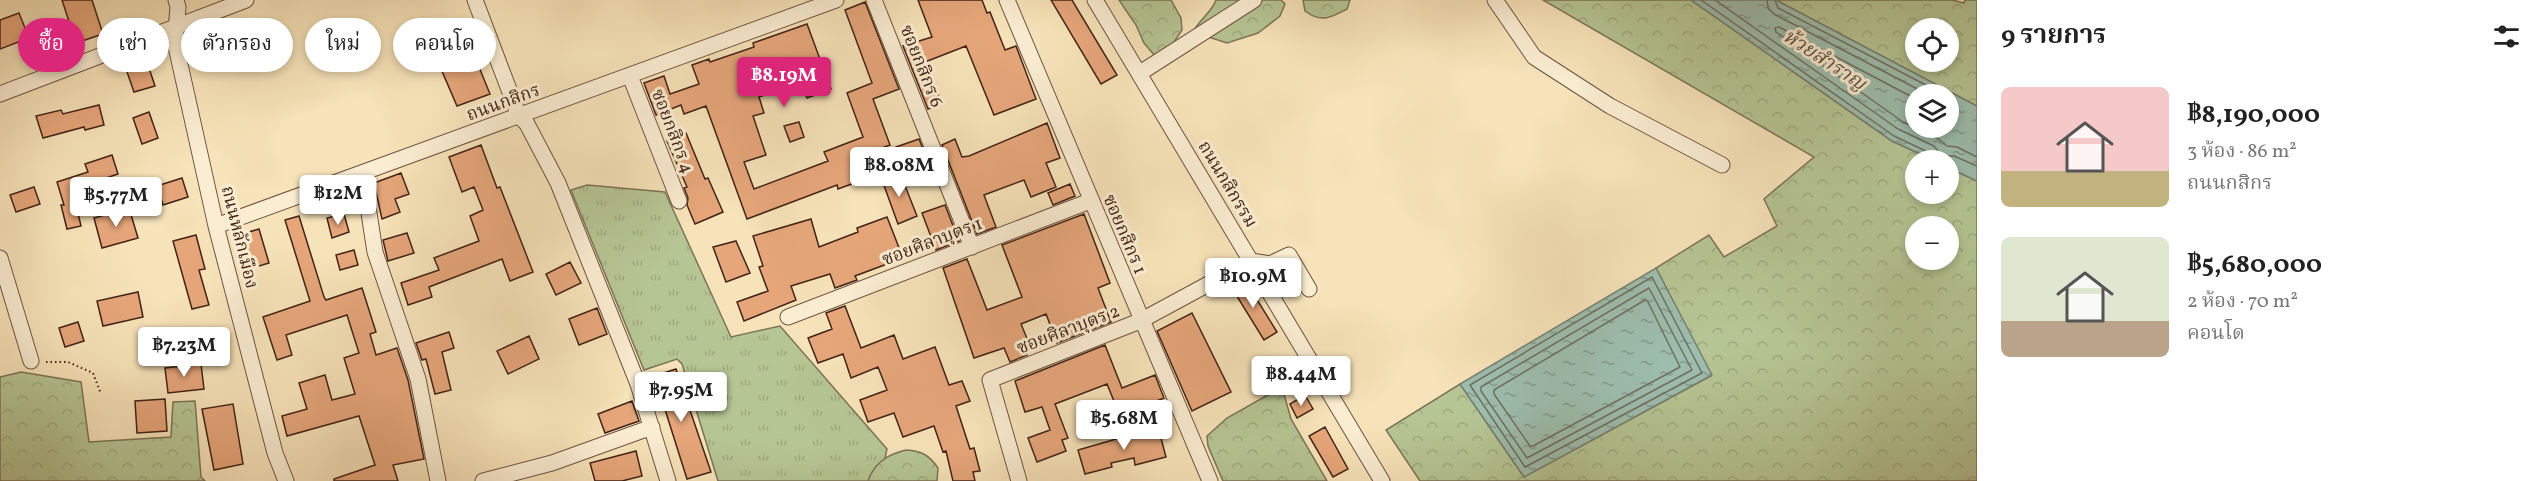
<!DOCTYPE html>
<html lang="th">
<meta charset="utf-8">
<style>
:root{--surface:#fff;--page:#f2f2f2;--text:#222;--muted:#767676;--accent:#db2777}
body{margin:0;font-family:Vollkorn,"Noto Serif Thai",serif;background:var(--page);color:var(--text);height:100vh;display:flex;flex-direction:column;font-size:22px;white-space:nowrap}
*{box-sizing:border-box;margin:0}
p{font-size:20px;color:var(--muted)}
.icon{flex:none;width:33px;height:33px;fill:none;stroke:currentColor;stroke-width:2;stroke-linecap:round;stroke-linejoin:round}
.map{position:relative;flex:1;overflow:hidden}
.panel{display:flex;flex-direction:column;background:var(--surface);width:570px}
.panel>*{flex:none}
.guide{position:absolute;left:18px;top:18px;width:570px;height:54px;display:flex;gap:12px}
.controls{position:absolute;left:1905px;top:18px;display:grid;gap:12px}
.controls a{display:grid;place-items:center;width:54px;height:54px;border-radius:50%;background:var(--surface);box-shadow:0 3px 9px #0003;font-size:30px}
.price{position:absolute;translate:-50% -51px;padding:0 14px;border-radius:6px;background:#fff;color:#222;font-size:20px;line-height:39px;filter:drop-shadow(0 2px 3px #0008)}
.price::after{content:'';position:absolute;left:50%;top:36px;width:18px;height:14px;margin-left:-9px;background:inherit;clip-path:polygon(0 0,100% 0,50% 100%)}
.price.active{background:var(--accent);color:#fff}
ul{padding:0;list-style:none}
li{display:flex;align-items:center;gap:18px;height:150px;padding:0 24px}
li span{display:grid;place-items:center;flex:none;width:168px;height:120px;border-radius:9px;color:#555}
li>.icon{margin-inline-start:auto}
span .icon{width:72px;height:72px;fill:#fffc;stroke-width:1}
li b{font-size:26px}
h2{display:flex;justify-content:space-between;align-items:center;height:72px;padding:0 24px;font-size:26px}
.pill{padding:0 21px;border-radius:27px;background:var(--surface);box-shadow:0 3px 9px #0003;font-size:21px;line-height:54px}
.pill.active{background:var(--accent);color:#fff}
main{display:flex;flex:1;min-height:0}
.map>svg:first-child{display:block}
</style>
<main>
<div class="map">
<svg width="1977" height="481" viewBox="0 0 1977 481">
<defs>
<pattern id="grass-tufts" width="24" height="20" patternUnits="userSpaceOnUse" patternTransform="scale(1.5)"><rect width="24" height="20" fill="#b6c594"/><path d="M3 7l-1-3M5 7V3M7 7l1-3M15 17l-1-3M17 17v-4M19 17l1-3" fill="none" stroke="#9ea97f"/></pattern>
<pattern id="forest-crowns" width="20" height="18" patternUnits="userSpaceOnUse" patternTransform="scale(1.5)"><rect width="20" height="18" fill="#b6c594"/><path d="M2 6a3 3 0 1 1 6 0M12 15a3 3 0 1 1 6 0" fill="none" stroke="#9ea97f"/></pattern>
<pattern id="water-ripples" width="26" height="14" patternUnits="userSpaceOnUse" patternTransform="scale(1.5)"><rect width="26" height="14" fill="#9dbeae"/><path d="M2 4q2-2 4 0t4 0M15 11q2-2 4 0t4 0" fill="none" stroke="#829a8d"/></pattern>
</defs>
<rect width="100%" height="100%" fill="#f7e3b9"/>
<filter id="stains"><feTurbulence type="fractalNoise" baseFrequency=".00333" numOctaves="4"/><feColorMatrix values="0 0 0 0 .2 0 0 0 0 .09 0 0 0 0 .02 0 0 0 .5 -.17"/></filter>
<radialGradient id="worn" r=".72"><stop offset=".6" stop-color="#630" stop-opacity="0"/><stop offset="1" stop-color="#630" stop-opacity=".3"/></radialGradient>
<path fill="url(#grass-tufts)" stroke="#7c7456" stroke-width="1.5" d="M 587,185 L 665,192 L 731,337 L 780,326 L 887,449 L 880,481 L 718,481 L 682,364 L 677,359 L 644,370 L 571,190 Z"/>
<path fill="url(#forest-crowns)" stroke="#7c7456" stroke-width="1.5" fill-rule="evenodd" d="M 1119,0 L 1171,0 L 1181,18 L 1182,30 L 1168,51 L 1156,57 L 1144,43 L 1136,25 Z
M 1216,0 L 1281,0 L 1285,4 L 1280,16 L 1258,33 L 1227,43 L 1193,32 C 1199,20 1212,12 1216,0 Z
M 1303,0 L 1350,0 L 1347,9 C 1330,18 1321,23 1305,11 Z
M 1543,0 L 1691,0 L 1892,141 L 1933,160 L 1916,160 L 1916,194 L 1948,194 L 1949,168 L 1977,181 L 1977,481 L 1420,481 L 1386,430 L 1460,384 L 1524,477 L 1711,376 L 1656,268 L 1709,235 L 1724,257 L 1777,226 L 1764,199 L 1814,157 ZM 1916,226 L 1948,226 L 1948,260 L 1916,260 Z
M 1776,0 L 1952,0 L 1964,3 L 1965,0 L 1977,0 L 1977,106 ZM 1916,28 L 1948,28 L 1948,62 L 1916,62 Z
M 21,372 L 81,382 L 89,442 L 171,437 L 173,402 L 195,401 L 201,477 L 205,481 L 0,481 L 0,377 Z
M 1282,387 L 1291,419 L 1327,481 L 1223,481 L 1208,446 L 1207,436 L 1227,418 Z
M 906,450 C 922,451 929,455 938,468 L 937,481 L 868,481 C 874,463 888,454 906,450 Z"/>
<path fill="url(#water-ripples)" stroke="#798072" stroke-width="1.5" fill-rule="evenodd" d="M 1691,0 L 1776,0 L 1977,106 L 1977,181 L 1949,168 L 1948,160 L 1933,160 L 1892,141 ZM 1948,94 L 1948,128 L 1916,128 L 1916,94 Z
M 1656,268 L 1712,375 L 1524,477 L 1460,384 Z"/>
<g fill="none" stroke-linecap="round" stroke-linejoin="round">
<path stroke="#707062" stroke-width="1.5" d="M 1701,0 L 1894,136 L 1930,153 L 1933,160
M 1715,0 L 1898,129 L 1934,146 L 1942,156 L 1954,156 L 1977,166
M 1767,0 L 1768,8 L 1774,14 L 1927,94
M 1775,0 L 1778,8 L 1943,94
M 1916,99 L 1779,27 L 1775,28 L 1776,32 L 1903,122 L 1937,138 L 1947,146 L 1957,147 L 1977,157
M 1652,277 L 1702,373 L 1525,467 L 1470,385 Z
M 1649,288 L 1692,370 L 1527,458 L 1481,391 L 1481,387 Z
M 1645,300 L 1648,302 L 1680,367 L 1533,446 L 1530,446 L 1494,394 L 1494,390 Z"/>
</g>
<path fill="#e6a67a" stroke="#422317" stroke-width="1.5" d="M 62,0 L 92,0 L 103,34 L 76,43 Z
M 918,0 L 982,0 L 987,13 L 990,12 L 1005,50 L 1016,46 L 1036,99 L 994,115 L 966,46 L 925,62 L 942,104 L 928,109 L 903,46 L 932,37 Z
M 1051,0 L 1072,0 L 1117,75 L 1101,84 Z
M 865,2 L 899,89 L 873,99 L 890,145 L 863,155 L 871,177 L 838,189 L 837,185 L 747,219 L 706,106 L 684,114 L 681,105 L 656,115 L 644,83 L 664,76 L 670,94 L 699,84 L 692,65 L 709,59 L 710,62 L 754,47 L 753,43 L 807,24 L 831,89 L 807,98 L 801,83 L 759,97 L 764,113 L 753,116 L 766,155 L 744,162 L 754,189 L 828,161 L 824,152 L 863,137 L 847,93 L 872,83 L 845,10 Z
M 19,13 L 29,38 L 0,49 L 0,20 Z
M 466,35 L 490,94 L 457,106 L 432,48 Z
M 147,62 L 155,86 L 134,92 L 126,69 Z
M 99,105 L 104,125 L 85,130 L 84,127 L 43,138 L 36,116 L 61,110 L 63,114 Z
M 149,112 L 158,138 L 142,144 L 133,118 Z
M 799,122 L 804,137 L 790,142 L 784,126 Z
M 1047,123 L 1060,158 L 1046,163 L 1056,187 L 1031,197 L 1024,180 L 984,195 L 996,227 L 977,234 L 942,145 L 955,139 L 962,157 L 969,156 Z
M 686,133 L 705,179 L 708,178 L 723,212 L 695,224 L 687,205 L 688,198 L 684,188 L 687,187 L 667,141 Z
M 919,139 L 928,161 L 905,170 L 896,147 Z
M 481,145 L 497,188 L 500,187 L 533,272 L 510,281 L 502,259 L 429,287 L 432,297 L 408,305 L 401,283 L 439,270 L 434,258 L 479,241 L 470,216 L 483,210 L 474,187 L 462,192 L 449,157 Z
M 112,155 L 118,174 L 82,186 L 84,193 L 74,196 L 81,226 L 67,229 L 61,205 L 64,205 L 57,182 L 88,172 L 85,164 Z
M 401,173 L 409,194 L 395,199 L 400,212 L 382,219 L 374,183 Z
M 900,173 L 917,216 L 898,224 L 882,180 Z
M 182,178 L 188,197 L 163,205 L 157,186 Z
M 1070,184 L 1075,196 L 1053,205 L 1048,193 Z
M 34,187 L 40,204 L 16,212 L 10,195 Z
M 945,205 L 959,241 L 936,250 L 922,213 Z
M 129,208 L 138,238 L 102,248 L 94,218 Z
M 344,214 L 349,232 L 332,238 L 327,218 Z
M 1084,214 L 1110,283 L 1098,288 L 1111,322 L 1057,343 L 1046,314 L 1021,324 L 1031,348 L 1026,350 L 1027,355 L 1010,362 L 1004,348 L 974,358 L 943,268 L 967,259 L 987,310 L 1022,297 L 1002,245 Z
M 299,216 L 324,297 L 326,300 L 362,288 L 376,332 L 370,334 L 376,355 L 397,348 L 408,380 L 424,459 L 393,465 L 398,481 L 334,481 L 334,479 L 375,465 L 359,416 L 287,436 L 282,416 L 307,409 L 299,383 L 325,375 L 332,400 L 355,394 L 344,358 L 359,353 L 347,315 L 286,335 L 292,355 L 277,360 L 263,317 L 310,301 L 285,220 Z
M 887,217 L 903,258 L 855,276 L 857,280 L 835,288 L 830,274 L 791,286 L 796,300 L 744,321 L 737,302 L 768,291 L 759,267 L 763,266 L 753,236 L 811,219 L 819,247 L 858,232 L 857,228 Z
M 259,229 L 269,263 L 252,268 L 242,234 Z
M 407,233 L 414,253 L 388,261 L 383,240 Z
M 196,235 L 205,269 L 199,270 L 209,305 L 192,309 L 173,241 Z
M 736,241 L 750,273 L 726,282 L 713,247 Z
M 354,250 L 358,265 L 340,270 L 336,255 Z
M 570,262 L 581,283 L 556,295 L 546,274 Z
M 1243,277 L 1277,332 L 1264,340 L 1230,285 Z
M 138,292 L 143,317 L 103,326 L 97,301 Z
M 845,306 L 861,348 L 894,335 L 903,359 L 935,347 L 949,385 L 962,381 L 970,401 L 956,406 L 970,449 L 974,448 L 980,471 L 973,472 L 975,481 L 953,481 L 946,451 L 943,452 L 934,426 L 903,437 L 894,413 L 868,422 L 860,400 L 887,390 L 878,367 L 851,378 L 843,354 L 818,363 L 808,338 L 832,329 L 826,313 Z
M 597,308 L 607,334 L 579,345 L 569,319 Z
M 1192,313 L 1231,392 L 1192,411 L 1157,331 Z
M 78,322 L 84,341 L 65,347 L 59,328 Z
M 449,332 L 454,348 L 442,352 L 451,390 L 435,394 L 426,359 L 422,360 L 416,343 Z
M 529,336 L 539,359 L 508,374 L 497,351 Z
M 1105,345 L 1122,388 L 1155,375 L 1164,398 L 1120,416 L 1107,384 L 1055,404 L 1068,438 L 1062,440 L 1066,451 L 1037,462 L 1028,438 L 1050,430 L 1042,407 L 1025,412 L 1015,381 Z
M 201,364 L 204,389 L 168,393 L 165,368 Z
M 676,369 L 711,472 L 687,479 L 662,400 L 656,402 L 648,378 Z
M 1305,395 L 1313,409 L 1297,418 L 1290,404 Z
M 165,399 L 167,431 L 137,433 L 135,401 Z
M 632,401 L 639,421 L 605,433 L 598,414 Z
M 233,404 L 243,464 L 214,470 L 202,409 Z
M 1158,427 L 1166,457 L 1135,465 L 1134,458 L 1111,463 L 1112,467 L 1085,474 L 1078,450 Z
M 1325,427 L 1348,469 L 1333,477 L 1309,436 Z
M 636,451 L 642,476 L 622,481 L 595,481 L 590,463 Z"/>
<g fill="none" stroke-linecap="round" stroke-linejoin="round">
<g stroke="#6f5340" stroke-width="17">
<path id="minor" d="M 176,0 L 178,7 L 175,42 L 216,226 L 275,453 L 286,481
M 475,0 L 519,116 L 527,124 L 558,183 L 638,384 L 668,481
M 874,0 L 972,247
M 1007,0 L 1210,481
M 1095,0 L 1382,481
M 1495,0 L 1534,57 L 1610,106 L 1722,165
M 1140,73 L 1254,0
M 630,76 L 679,201
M 0,94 L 246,0
M 363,174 L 375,252 L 418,379 L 438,481
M 216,226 L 836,0
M 0,258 L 31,361
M 788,317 L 1090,201
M 483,481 L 552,463 L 652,427
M 1019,481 L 990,380 L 1140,321 L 1251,261 L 1270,264 L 1289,255 L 1309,289"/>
</g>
<path stroke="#422317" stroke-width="2" stroke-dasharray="1.5 3" stroke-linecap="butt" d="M 46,362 L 68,362 L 93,373 L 101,394"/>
<use href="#minor" stroke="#faedd2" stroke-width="15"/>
</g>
<g text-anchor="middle" stroke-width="6" stroke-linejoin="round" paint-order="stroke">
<g font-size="18" fill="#422317" stroke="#faedd2">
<text transform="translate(922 66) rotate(68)" y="6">ซอยกสิกร 6</text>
<text transform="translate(503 102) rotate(-20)" y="6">ถนนกสิกร</text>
<text transform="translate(673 131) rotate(69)" y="6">ซอยกสิกร 4</text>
<text transform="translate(1228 184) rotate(59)" y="6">ถนนกสิกรรม</text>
<text transform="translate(1125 234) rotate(67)" y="6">ซอยกสิกร 1</text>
<text transform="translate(240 237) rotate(76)" y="6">ถนนหลักเมือง</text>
<text transform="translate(932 241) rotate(-21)" y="6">ซอยศิลาบุตร 1</text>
<text transform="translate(1068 329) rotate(-21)" y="6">ซอยศิลาบุตร 2</text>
</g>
<g font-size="20" font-style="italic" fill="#5d5244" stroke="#faedd2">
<text transform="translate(1825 59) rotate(33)" y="7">ห้วยสำราญ</text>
</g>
</g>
<rect width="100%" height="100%" filter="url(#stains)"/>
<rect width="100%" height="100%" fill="url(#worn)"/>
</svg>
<div class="controls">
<a><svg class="icon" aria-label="locate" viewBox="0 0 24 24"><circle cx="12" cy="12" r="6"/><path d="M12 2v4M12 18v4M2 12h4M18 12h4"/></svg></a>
<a><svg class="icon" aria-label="layers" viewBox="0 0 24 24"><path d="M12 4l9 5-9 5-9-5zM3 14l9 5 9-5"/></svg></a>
<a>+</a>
<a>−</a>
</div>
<b class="price active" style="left:784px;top:108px">฿8.19M</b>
<b class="price" style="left:899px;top:198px">฿8.08M</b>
<b class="price" style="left:338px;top:226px">฿12M</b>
<b class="price" style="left:116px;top:228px">฿5.77M</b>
<b class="price" style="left:1253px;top:309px">฿10.9M</b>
<b class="price" style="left:184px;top:378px">฿7.23M</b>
<b class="price" style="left:1301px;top:407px">฿8.44M</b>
<b class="price" style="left:681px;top:423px">฿7.95M</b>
<b class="price" style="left:1124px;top:451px">฿5.68M</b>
<div class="guide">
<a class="pill active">ซื้อ</a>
<a class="pill">เช่า</a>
<a class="pill">ตัวกรอง</a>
<a class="pill">ใหม่</a>
<a class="pill">คอนโด</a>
</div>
</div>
<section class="panel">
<h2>9 รายการ<svg class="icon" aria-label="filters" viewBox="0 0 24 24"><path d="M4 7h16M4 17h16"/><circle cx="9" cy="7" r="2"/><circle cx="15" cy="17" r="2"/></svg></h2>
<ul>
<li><span style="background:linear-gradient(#f6c9c9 70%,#c2b280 0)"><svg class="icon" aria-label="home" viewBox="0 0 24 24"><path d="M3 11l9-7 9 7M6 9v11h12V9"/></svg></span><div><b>฿8,190,000</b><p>3 ห้อง · 86 m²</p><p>ถนนกสิกร</p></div></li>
<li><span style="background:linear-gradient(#dfe7d0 70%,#b9a48a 0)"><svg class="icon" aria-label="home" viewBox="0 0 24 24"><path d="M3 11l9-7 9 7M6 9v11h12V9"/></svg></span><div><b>฿5,680,000</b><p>2 ห้อง · 70 m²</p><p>คอนโด</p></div></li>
</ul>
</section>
</main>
